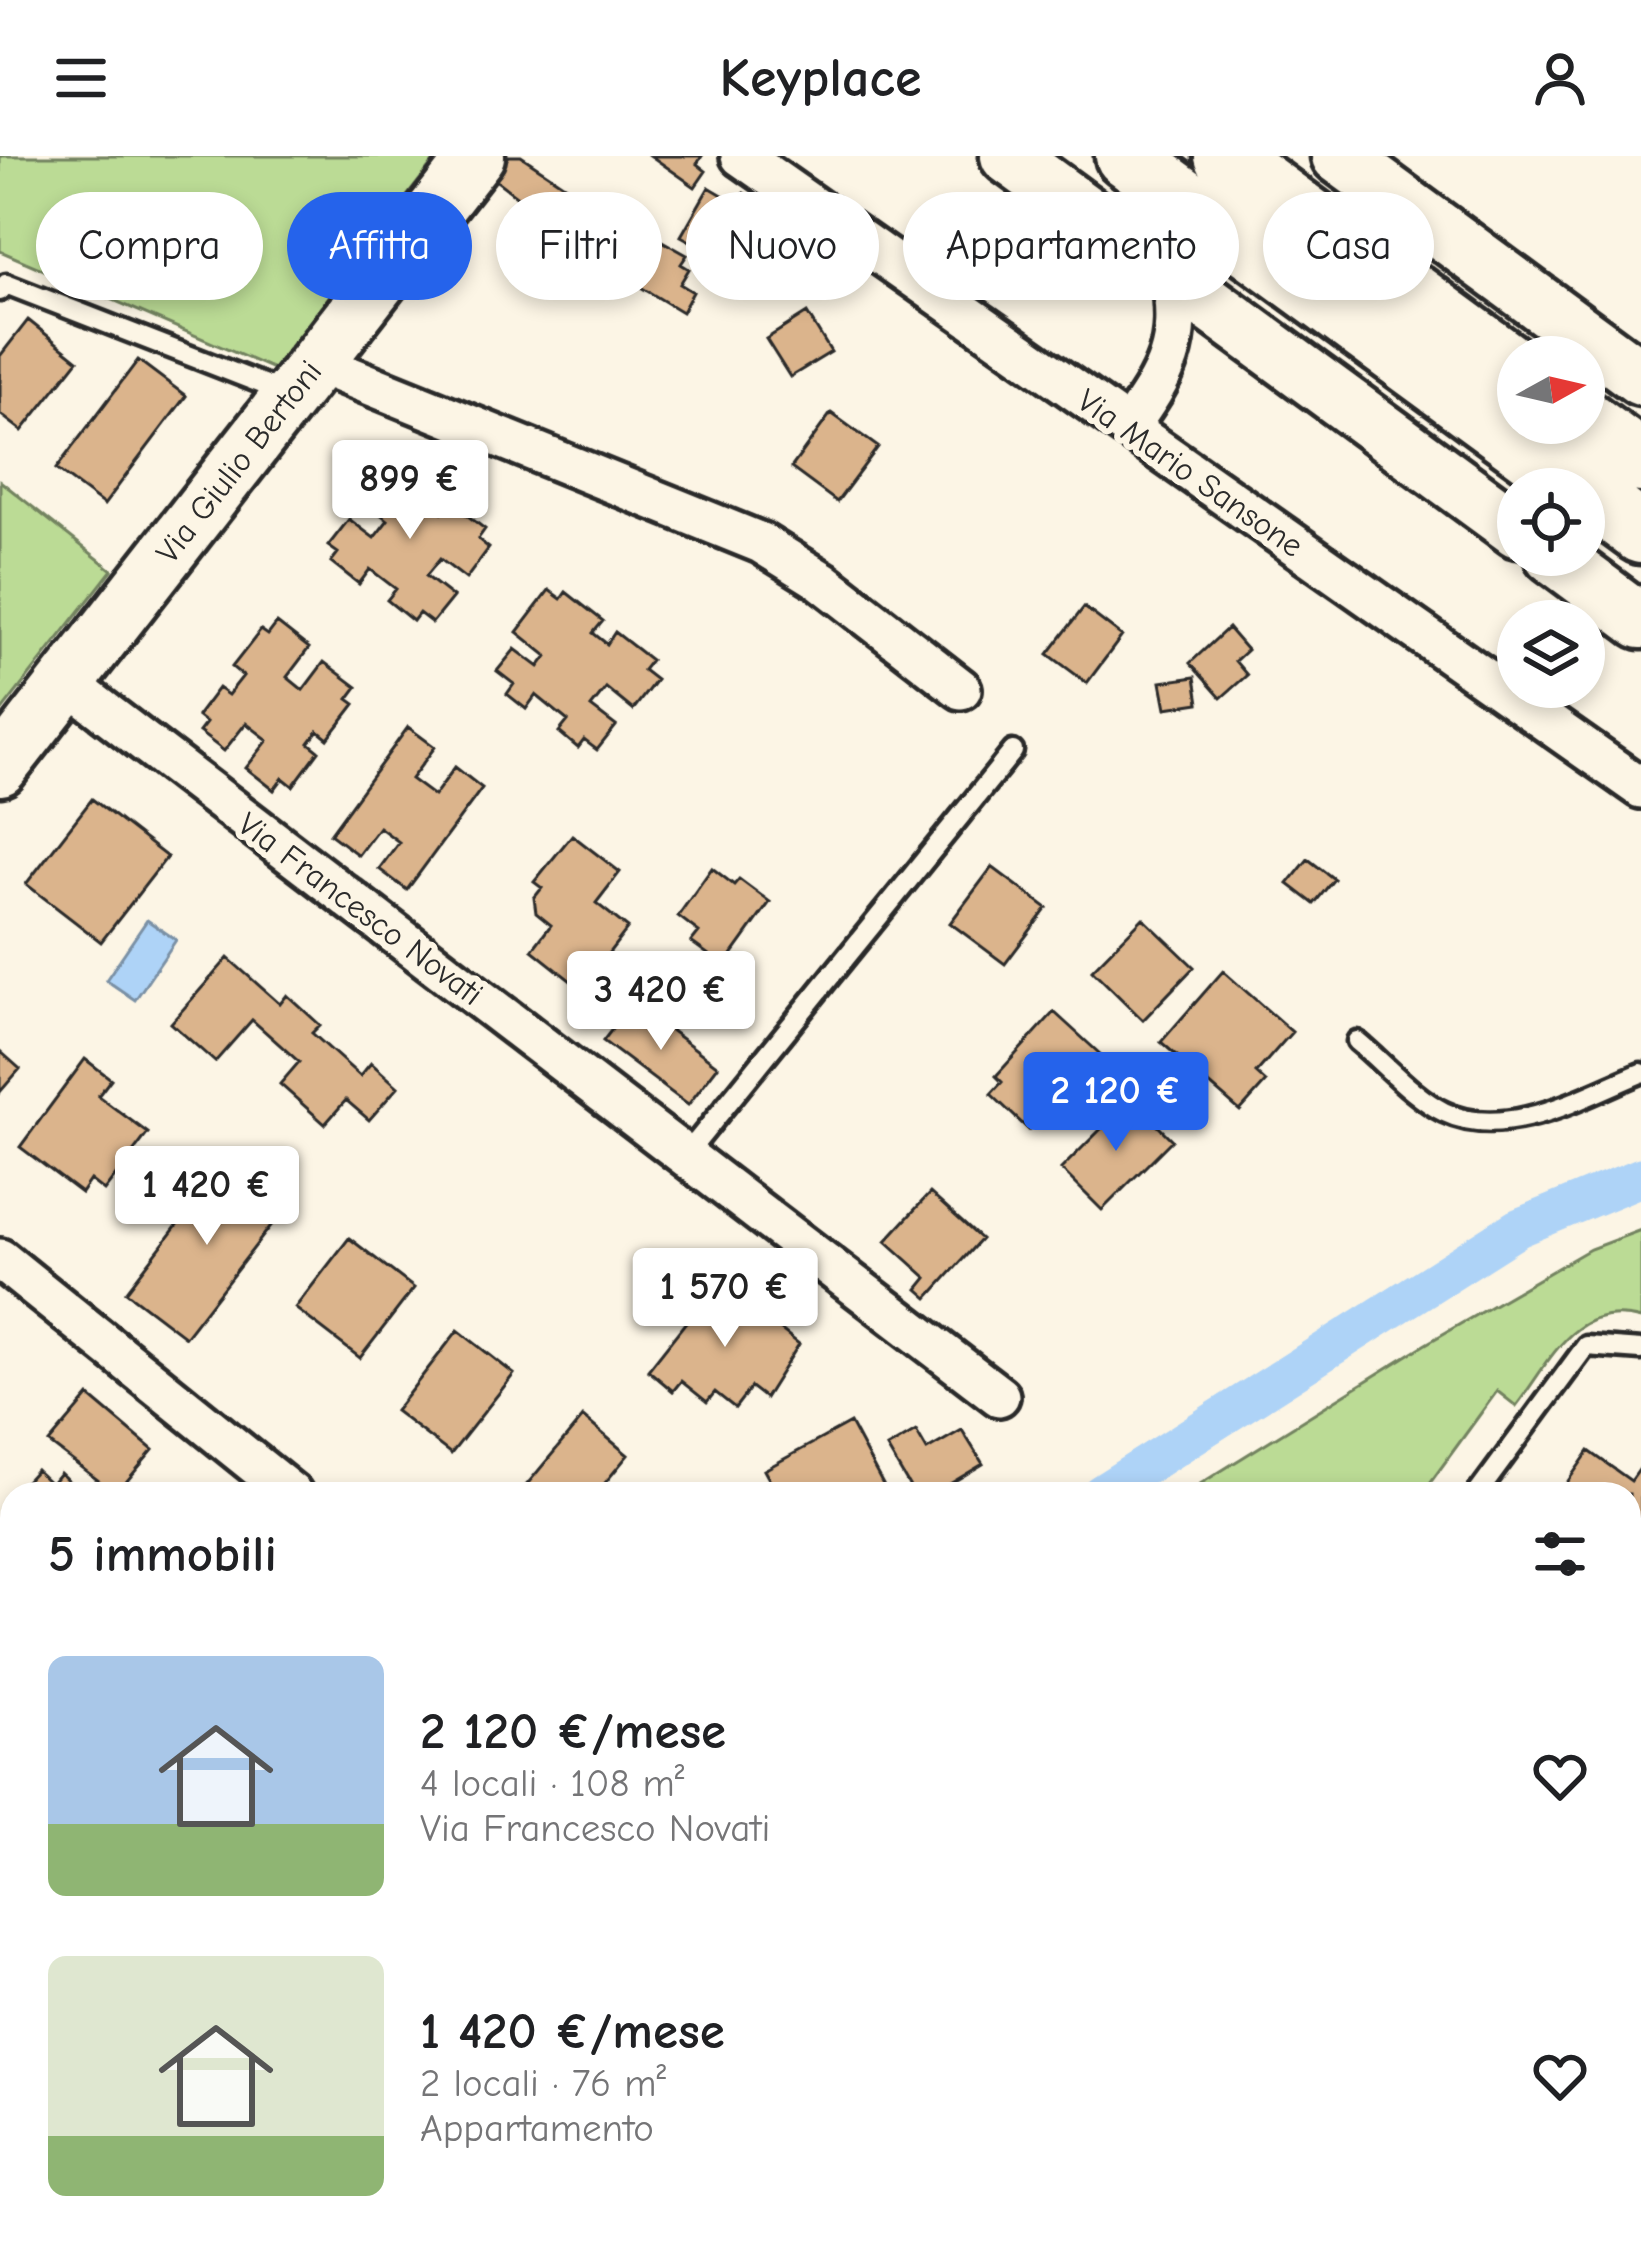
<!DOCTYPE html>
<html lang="it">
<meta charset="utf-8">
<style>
:root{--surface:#fff;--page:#f2f2f2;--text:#202124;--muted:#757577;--accent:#2563eb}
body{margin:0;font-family:"Comic Neue",sans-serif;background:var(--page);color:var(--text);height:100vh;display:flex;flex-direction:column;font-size:45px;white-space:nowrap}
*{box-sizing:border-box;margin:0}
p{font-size:39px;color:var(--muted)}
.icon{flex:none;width:66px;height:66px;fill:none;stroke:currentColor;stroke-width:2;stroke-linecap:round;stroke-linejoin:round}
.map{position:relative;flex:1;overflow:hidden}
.sheet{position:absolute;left:0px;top:1326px;width:1641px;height:771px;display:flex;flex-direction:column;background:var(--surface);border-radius:36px 36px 0 0;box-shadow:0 6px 18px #0003}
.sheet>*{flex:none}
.top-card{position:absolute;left:36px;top:36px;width:1569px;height:108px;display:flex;gap:24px}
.needle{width:78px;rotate:82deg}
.controls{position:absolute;left:1497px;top:180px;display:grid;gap:24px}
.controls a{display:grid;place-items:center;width:108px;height:108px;border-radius:50%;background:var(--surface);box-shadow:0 6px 18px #0003;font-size:60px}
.price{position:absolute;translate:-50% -102px;padding:0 27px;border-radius:12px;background:#fff;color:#222;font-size:39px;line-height:78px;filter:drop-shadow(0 3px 6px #0008)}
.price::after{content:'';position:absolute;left:50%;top:72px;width:36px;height:27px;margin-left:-18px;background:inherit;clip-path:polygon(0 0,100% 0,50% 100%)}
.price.on{background:var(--accent);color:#fff}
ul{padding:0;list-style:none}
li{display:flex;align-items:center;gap:36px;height:300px;padding:0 48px}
li span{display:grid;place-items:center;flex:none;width:336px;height:240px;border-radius:18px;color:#555}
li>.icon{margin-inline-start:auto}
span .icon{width:144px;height:144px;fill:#fffc;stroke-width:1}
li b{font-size:51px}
h2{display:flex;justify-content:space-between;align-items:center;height:144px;padding:0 48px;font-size:51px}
.pill{padding:0 42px;border-radius:54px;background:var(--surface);box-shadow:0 6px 18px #0003;font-size:42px;line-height:108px}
.pill.on{background:var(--accent);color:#fff}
header{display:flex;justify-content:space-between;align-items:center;height:156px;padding:0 48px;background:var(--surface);font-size:54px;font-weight:700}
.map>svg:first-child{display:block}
</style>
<header><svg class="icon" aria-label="menu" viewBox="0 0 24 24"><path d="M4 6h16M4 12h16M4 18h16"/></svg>Keyplace<svg class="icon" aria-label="person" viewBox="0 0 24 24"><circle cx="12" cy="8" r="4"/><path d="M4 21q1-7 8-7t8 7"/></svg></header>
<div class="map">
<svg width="1641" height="2096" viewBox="0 0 1641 2096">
<rect width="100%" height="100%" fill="#fcf5e5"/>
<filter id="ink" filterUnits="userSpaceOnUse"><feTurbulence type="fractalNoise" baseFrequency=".00833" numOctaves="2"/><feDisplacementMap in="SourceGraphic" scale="24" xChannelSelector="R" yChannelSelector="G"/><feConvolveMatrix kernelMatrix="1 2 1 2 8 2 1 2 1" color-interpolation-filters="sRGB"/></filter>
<g filter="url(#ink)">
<path fill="#bbdb95" stroke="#738360" stroke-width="3" d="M 0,0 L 438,0 L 273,213 L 0,95 Z
M 0,325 L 112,414 L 0,557 Z
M 1641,1074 L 1641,1163 C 1574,1145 1552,1203 1516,1250 L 1497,1235 L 1422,1338 L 1184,1338 L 1424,1189 L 1590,1093 Z
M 777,2085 L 926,2085 L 917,2096 L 792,2096 Z"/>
<path fill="#aed3f7" stroke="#7a90a5" stroke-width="3" d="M 147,764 L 176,784 L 135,844 L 106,824 Z"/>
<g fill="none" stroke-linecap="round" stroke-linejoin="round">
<path stroke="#aed3f7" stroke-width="39" d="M 1101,1338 L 1518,1072 L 1641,1021
M 0,2025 L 12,2018"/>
</g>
<path fill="#dbb48c" stroke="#2b2b2b" stroke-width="3" d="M 509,0 L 521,0 L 600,53 L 578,87 L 494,23 Z
M 651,0 L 702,0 L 697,8 L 706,15 L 695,31 Z
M 709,31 L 738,48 L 744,37 L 788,63 L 765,105 L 722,79 L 712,97 L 681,80 Z
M 598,60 L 649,82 L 628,119 L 583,87 Z
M 788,79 L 822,92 L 811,121 L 778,108 Z
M 655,81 L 687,99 L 681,108 L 689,113 L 680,128 L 693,136 L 682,156 L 629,124 Z
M 807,157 L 831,196 L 790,221 L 766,183 Z
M 28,164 L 78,204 L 22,275 L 0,258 L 0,200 Z
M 138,204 L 186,240 L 104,349 L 56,313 Z
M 831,257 L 878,291 L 837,346 L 791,312 Z
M 402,305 L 443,337 L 434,349 L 442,356 L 450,346 L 485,373 L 478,383 L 489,392 L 466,423 L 440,403 L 426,420 L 453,441 L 432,467 L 419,457 L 413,465 L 387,444 L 396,433 L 370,413 L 359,428 L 331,406 L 338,397 L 328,390 L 349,363 L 374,382 L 388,364 L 360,342 L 386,308 L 395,315 Z
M 549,434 L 561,443 L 566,436 L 603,465 L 593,477 L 607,488 L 615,476 L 651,504 L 643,514 L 656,524 L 633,554 L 606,532 L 591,551 L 616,570 L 597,594 L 584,584 L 578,592 L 559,576 L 568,565 L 536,539 L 526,553 L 507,538 L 514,528 L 497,515 L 515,493 L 539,511 L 547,500 L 517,476 Z
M 1084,451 L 1122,480 L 1087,527 L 1048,498 Z
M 277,467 L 309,492 L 287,521 L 303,534 L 324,506 L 357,531 L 348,543 L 355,548 L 328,583 L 318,575 L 309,587 L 319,595 L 293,630 L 283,622 L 274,634 L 246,612 L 268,584 L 246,567 L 224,595 L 199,576 L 206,567 L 197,560 L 218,532 L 228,539 L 243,520 L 232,511 L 261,474 L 268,479 Z
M 1228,472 L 1247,494 L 1235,505 L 1247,519 L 1221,542 L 1190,507 Z
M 1195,521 L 1199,547 L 1166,552 L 1161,526 Z
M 408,571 L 435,591 L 411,623 L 434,640 L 455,611 L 482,632 L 407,734 L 379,713 L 399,686 L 379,671 L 358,699 L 330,678 Z
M 92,643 L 167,701 L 101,786 L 26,728 Z
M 572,679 L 620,716 L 596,747 L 628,772 L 581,833 L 532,794 L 551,769 L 536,757 L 534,742 L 542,732 L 534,726 Z
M 1308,703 L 1334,723 L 1314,748 L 1288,728 Z
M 992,711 L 1047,752 L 1005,808 L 950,767 Z
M 712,712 L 734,729 L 739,723 L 770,746 L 724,810 L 691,786 L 699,776 L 678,760 Z
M 1143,762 L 1194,811 L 1143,864 L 1092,814 Z
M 228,802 L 280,848 L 287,839 L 320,869 L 312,877 L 360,920 L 371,907 L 398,931 L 369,964 L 346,944 L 325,968 L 280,928 L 299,906 L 252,864 L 215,906 L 171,867 Z
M 1223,815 L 1292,876 L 1256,917 L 1266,926 L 1240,955 L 1161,886 Z
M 633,846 L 718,910 L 688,949 L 603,885 Z
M 1054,856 L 1100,898 L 1029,974 L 991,938 L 1002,926 L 996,920 Z
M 0,895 L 20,913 L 0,936 Z
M 85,903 L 111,923 L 98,940 L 148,977 L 104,1035 L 90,1024 L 81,1037 L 20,991 Z
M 1131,943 L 1172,984 L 1102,1054 L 1061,1013 Z
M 228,1003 L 287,1049 L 185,1181 L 126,1136 Z
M 930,1037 L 981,1083 L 928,1142 L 918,1133 L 927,1122 L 886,1085 Z
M 349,1082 L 414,1132 L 360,1202 L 295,1152 Z
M 719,1124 L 799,1188 L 765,1242 L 751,1231 L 735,1252 L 715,1236 L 707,1246 L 681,1225 L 673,1235 L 648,1214 Z
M 458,1174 L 514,1218 L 451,1298 L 395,1255 Z
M 89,1240 L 153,1294 L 116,1338 L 49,1287 Z
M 583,1261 L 628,1299 L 596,1338 L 519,1338 Z
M 850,1267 L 888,1338 L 777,1338 L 764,1314 Z
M 962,1274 L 983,1308 L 933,1338 L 914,1338 L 887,1292 L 916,1275 L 927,1294 Z
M 1589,1295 L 1631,1325 L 1641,1311 L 1641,1361 L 1630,1375 L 1641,1385 L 1641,1453 L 1629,1470 L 1629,1338 L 1559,1338 Z
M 36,1314 L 51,1328 L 60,1317 L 82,1338 L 14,1338 Z
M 12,1340 L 12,1385 L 0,1373 L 0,1353 Z
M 12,1475 L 12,1561 L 0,1572 L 0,1485 Z
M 7,1629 L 12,1634 L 12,1711 L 0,1722 L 0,1635 Z
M 1629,1995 L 1641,2004 L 1641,2096 L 1546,2096 L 1554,2085 L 1629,2085 Z"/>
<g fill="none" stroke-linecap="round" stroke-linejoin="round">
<g stroke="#2b2b2b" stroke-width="27">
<path id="lane" d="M 0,135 L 6,128 L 283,236
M 1357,885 C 1384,907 1413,941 1444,956 C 1506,986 1584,940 1641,917
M 685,1000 L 1013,595
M 1477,1338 L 1586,1190 L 1641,1194
M 1629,1863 L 1641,1872
M 1342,2085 L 1356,2096
M 937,2096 L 945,2085"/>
</g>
<g stroke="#2b2b2b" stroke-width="48">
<path id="street" d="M 741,0 L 1641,632
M 314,206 L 761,387 L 822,425 L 961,533
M 1128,272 C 1167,216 1183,191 1171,120
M 66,526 L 999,1240
M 0,1103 L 292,1338
M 0,1820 L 12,1833
M 728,2085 L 742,2096
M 27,2096 L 46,2085"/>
</g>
<g stroke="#2b2b2b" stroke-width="63">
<path id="secondary" d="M 1008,0 L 1518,374
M 1339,0 L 1641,222
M 1552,399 L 1641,465
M 0,612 L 477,0"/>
</g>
<g stroke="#2b2b2b" stroke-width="69">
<path id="primary" d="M 1126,0 L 1581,333
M 1225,0 L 1518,215
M 1584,264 L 1641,306
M 1584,335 L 1641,377"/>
</g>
<use href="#lane" stroke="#fcf5e5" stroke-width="18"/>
<use href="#street" stroke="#fcf5e5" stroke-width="39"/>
<use href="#secondary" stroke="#fcf5e5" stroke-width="54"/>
<use href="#primary" stroke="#fcf5e5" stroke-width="60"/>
</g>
</g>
<g text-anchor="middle" stroke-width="12" stroke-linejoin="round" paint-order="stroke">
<g font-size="33" fill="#2b2b2b" stroke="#fcf5e5">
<text transform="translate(238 305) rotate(-52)" y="12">Via Giulio Bertoni</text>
<text transform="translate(1191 316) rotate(35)" y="12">Via Mario Sansone</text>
<text transform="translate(361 752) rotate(37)" y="12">Via Francesco Novati</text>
</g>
</g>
</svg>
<div class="controls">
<a><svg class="needle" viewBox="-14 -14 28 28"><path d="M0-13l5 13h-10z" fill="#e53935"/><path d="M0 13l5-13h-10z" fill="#757577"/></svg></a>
<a><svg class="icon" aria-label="locate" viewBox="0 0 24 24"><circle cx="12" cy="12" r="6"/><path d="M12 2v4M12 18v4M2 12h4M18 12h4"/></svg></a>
<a><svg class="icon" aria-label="layers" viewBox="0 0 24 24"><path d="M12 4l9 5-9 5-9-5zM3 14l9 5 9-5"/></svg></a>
</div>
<b class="price" style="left:410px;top:386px">899 €</b>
<b class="price" style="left:661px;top:897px">3 420 €</b>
<b class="price on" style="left:1116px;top:998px">2 120 €</b>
<b class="price" style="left:207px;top:1092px">1 420 €</b>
<b class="price" style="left:725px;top:1194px">1 570 €</b>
<div class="top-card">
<a class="pill">Compra</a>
<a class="pill on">Affitta</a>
<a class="pill">Filtri</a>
<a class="pill">Nuovo</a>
<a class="pill">Appartamento</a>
<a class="pill">Casa</a>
</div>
<section class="sheet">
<h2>5 immobili<svg class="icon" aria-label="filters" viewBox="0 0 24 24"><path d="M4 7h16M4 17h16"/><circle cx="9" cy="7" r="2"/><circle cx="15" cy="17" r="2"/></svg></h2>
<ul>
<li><span style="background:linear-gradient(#a9c7e8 70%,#8fb573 0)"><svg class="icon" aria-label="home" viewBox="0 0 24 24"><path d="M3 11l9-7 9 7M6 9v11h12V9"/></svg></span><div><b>2 120 €/mese</b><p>4 locali · 108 m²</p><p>Via Francesco Novati</p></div><svg class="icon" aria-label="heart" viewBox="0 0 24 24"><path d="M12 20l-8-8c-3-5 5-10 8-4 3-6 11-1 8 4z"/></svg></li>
<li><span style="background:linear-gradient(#dfe7d0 75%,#8fb573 0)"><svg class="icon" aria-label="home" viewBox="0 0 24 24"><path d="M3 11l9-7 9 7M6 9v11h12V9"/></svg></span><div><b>1 420 €/mese</b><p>2 locali · 76 m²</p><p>Appartamento</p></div><svg class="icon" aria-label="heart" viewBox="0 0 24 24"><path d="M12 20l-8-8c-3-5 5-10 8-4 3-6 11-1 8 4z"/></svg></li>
</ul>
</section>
</div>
